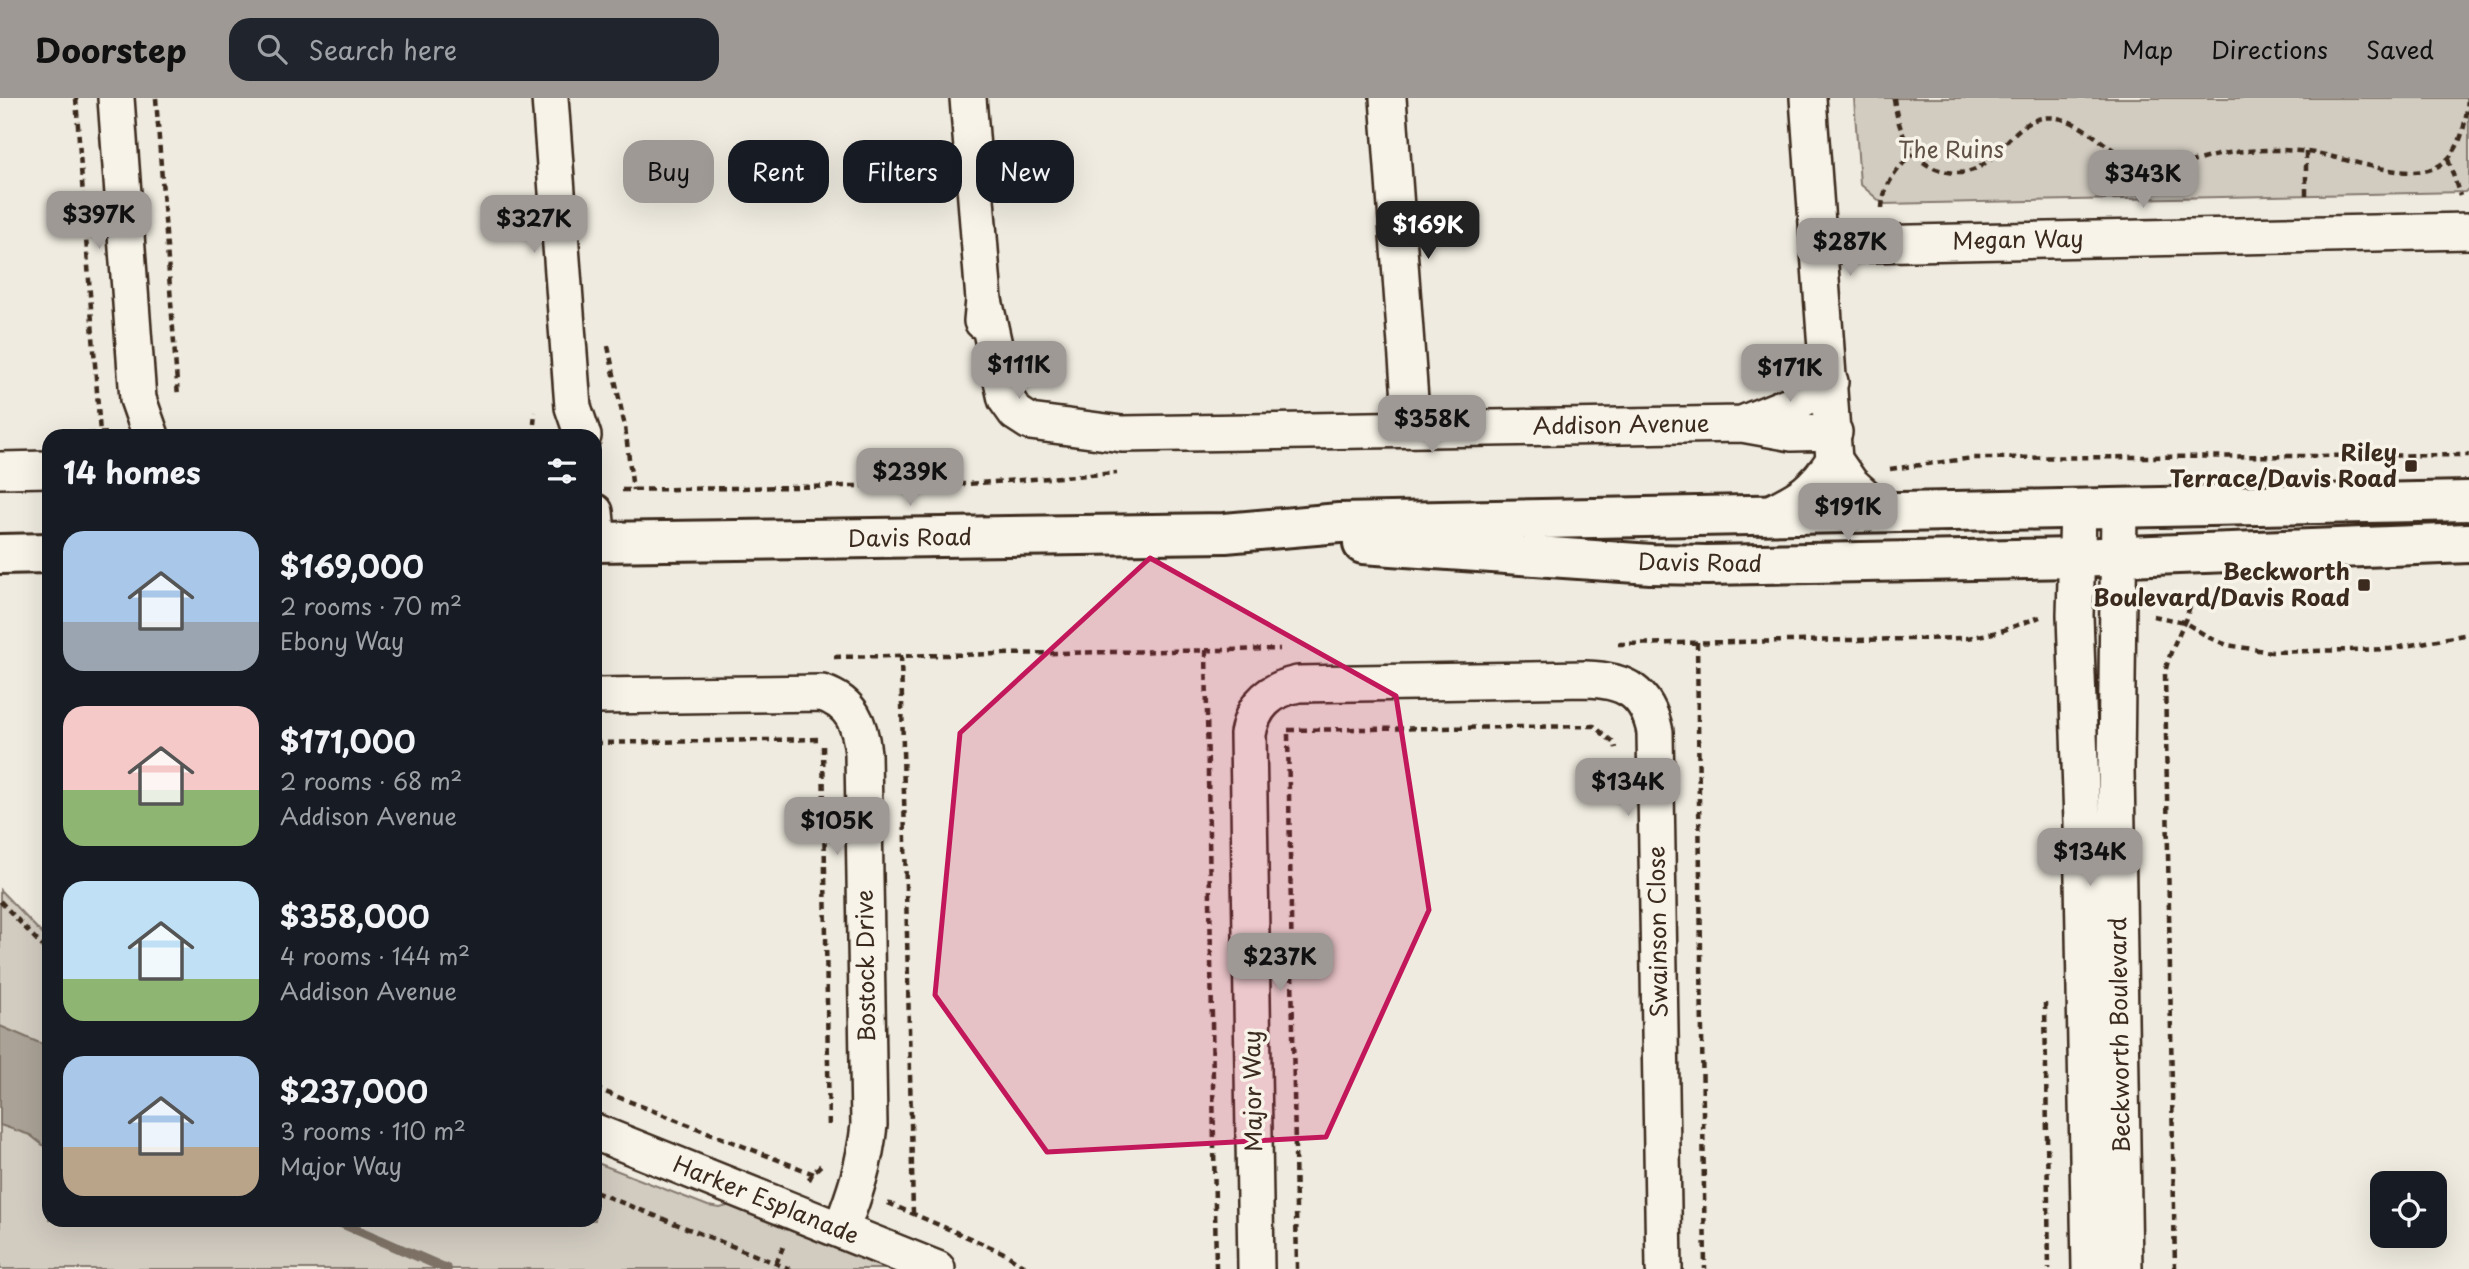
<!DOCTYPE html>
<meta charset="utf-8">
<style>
:root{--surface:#171b24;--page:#20242c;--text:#f1f3f6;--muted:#9ea1a6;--accent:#9f9995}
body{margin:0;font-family:"Playpen Sans",sans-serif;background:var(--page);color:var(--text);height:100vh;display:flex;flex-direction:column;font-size:26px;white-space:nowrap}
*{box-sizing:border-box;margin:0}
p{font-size:23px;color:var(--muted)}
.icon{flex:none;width:38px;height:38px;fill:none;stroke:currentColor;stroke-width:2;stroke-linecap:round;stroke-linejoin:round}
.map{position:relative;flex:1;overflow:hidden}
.panel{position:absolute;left:42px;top:331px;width:560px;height:798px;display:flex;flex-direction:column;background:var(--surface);border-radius:21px;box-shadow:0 7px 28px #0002}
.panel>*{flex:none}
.top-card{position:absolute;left:623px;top:42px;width:665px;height:63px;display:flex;gap:14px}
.buttons{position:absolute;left:2370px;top:1073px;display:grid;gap:14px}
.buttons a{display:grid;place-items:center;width:77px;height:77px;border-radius:14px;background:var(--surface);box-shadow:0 7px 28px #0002;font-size:35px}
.price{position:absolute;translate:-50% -60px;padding:0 16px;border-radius:14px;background:var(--accent);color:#111;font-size:23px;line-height:46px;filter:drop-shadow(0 2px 4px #0008)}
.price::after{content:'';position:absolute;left:50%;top:42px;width:21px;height:16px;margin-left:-10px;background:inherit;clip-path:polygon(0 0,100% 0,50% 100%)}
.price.selected{background:#222;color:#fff}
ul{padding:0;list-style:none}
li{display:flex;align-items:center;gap:21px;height:175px;padding:0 21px}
li span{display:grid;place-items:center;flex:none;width:196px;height:140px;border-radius:21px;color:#555}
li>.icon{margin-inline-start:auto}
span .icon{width:84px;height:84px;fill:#fffc;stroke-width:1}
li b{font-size:30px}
h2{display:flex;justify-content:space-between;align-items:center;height:84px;padding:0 21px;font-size:30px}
.pill{padding:0 24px;border-radius:21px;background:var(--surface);box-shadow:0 7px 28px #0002;font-size:24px;line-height:63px}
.pill.selected{background:var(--accent);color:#111}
header{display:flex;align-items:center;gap:42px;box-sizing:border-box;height:98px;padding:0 35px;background:var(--accent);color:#111}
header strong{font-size:33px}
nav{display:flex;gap:38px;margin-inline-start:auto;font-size:24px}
.search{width:490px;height:63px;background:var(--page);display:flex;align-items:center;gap:18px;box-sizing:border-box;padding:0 24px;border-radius:21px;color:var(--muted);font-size:26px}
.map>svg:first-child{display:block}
</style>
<header>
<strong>Doorstep</strong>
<div class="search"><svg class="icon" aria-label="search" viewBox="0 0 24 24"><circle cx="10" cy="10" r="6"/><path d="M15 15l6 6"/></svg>Search here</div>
<nav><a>Map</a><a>Directions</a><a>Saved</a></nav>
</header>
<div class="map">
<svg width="2469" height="1171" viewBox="0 0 2469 1171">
<rect width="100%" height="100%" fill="#efebe0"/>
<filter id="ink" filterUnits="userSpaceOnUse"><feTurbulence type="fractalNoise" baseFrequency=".0143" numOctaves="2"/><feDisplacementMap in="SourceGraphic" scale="14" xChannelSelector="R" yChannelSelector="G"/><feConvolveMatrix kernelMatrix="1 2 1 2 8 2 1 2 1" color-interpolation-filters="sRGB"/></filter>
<g filter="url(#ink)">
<path fill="#d1cbc0" stroke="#867a6f" stroke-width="2" d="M 1854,0 L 2469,0 L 2469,90 L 2465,94 L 1883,106 L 1860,86 Z
M 0,792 L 49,843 L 49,1122 L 595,1122 L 595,1064 L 708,1108 L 720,1110 L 735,1106 L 898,1171 L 0,1171 Z"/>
<path fill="#aaa296" stroke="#7e7266" stroke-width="2" d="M 0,928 L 49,949 L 49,1052 L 30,1037 L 0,1027 Z"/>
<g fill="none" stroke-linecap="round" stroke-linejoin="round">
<path stroke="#7e7266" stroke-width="10" d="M 334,1122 L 447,1171"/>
<g stroke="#3b2a1e" stroke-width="40">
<path id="minor" d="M 116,0 L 138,301 L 151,338
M 550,0 L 573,309 L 583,338
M 968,0 L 984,202 L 982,223
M 1388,0 L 1412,329
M 1808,0 L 1834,362 L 1850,385 L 1870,403 L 1878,415
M 1819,147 L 2469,133
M 984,202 L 1006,301 L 1016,315 L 1030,324 L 1122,336 L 1742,326 L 1792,335 L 1834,334
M 1742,326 L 1799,303 L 1830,284
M 0,372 L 49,371
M 2119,410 L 2116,671 L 2124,1171
M 2078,411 L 2075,517 L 2082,724 L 2090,1171
M 595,414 L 598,444
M 1765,418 C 1800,400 1812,395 1834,362
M 595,598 L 822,595 C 852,605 860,626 863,655 L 869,1027 C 865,1065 855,1096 841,1131
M 595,1034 L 937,1171
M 1256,1171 L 1248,636 C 1253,608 1269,592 1298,586 L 1586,581 C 1625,582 1647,594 1655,634 L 1664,1171"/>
</g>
<g stroke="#3b2a1e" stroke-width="44">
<path id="secondary" d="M 595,444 L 1225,435 L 1339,425 L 2469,403
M 1363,446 L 1651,466 L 1707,467 L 2075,460 L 2469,445
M 0,456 L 49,455"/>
</g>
<path stroke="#3b2a1e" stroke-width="4.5" stroke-dasharray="7 5" stroke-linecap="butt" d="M 76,0 L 100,336
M 156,0 L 178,299
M 1894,0 C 1897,28 1909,63 1939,72 C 2001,91 2003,12 2057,20 C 2092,26 2113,63 2150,68 C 2173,71 2196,62 2218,57 C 2236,53 2257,52 2276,52 C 2295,52 2315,54 2333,59 C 2402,75 2461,100 2468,0
M 2306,54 L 2306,101
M 2448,61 L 2460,98
M 1882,110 C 1883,87 1898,70 1913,55
M 608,248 L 625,329 L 633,392
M 64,337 L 111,335
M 533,338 L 535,314
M 1890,371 L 1973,360 L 2469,357
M 622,392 L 966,386 L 1117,375
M 2153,518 L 2184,524 L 2210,540 L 2227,547 L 2271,554 L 2390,551 L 2469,536
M 1697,544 L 1705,1171
M 1618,546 L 1968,540 L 1998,534 L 2040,519
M 1206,552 L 1216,1171
M 901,557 L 913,1116
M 834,559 L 1280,551
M 1288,632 L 1594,628 L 1615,646 L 1616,650
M 1288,636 L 1297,1171
M 595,645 L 822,641
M 823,648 L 829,1031
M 0,803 L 49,855
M 2045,905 L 2049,1171
M 595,990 L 814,1076
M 809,1082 L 812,1076 L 823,1065
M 595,1094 L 790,1171
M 888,1105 L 1002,1154 L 1029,1171
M 776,1166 L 783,1149
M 2175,1171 L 2165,576 C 2170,545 2190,523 2193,493"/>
<use href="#minor" stroke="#f7f3e8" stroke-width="35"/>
<use href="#secondary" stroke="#f7f3e8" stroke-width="38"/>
</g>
</g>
<path fill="#c2185b" fill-opacity="0.2" stroke="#c2185b" stroke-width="5" stroke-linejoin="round" d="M 1150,460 L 1396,598 L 1429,812 L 1326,1039 L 1047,1054 L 935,897 L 960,635 Z"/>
<g fill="#3b2a1e" stroke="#f7f3e8" stroke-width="2.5">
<rect x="2404" y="361" width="14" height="14" rx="3.5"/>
<rect x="2357" y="480" width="14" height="14" rx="3.5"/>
</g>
<g text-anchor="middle" stroke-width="7" stroke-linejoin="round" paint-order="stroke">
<g font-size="23" fill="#605246" stroke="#f7f3e8">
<text x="1951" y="60">The Ruins</text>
</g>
<g font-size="23" fill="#3b2a1e" stroke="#f7f3e8">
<text transform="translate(2018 142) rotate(-1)" y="8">Megan Way</text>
<text transform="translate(1621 327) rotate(-1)" y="8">Addison Avenue</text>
<text transform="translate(910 440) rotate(-1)" y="8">Davis Road</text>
<text transform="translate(1700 465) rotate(1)" y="8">Davis Road</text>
<text transform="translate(1658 834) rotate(-91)" y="8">Swainson Close</text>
<text transform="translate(866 868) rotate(-91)" y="8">Bostock Drive</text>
<text transform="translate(2120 937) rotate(-91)" y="8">Beckworth Boulevard</text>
<text transform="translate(1253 993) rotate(-91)" y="8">Major Way</text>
<text transform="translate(766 1102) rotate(22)" y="8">Harker Esplanade</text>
</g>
<g font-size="23" font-weight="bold" fill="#3b2a1e" stroke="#f7f3e8" text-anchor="end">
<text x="2397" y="363">Riley<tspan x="2397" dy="26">Terrace/Davis Road</tspan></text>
<text x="2350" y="482">Beckworth<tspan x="2350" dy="26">Boulevard/Davis Road</tspan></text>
</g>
</g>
</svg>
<div class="buttons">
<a><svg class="icon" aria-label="locate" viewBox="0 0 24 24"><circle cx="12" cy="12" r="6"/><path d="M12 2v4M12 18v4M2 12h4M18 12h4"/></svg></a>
</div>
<b class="price" style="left:2143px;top:112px">$343K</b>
<b class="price" style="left:99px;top:153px">$397K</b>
<b class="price" style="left:534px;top:157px">$327K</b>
<b class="price selected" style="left:1428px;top:163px">$169K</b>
<b class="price" style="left:1850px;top:180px">$287K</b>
<b class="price" style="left:1019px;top:303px">$111K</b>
<b class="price" style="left:1790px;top:306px">$171K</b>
<b class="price" style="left:1432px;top:357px">$358K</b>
<b class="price" style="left:910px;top:410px">$239K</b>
<b class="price" style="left:1848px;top:445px">$191K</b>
<b class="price" style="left:1628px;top:720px">$134K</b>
<b class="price" style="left:837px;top:759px">$105K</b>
<b class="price" style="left:2090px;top:790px">$134K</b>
<b class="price" style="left:1280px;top:895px">$237K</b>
<div class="top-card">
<a class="pill selected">Buy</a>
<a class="pill">Rent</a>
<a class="pill">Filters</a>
<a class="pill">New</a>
</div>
<section class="panel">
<h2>14 homes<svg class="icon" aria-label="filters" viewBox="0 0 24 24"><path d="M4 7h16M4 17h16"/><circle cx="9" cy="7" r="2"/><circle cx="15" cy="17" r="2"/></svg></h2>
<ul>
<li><span style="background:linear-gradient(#a9c7e8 65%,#9aa5b1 0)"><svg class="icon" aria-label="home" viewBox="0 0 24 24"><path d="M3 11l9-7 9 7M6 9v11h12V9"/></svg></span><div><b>$169,000</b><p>2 rooms · 70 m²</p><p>Ebony Way</p></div></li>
<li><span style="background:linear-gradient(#f6c9c9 60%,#8fb573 0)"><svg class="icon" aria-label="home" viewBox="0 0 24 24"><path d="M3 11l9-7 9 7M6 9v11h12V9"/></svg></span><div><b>$171,000</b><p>2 rooms · 68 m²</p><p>Addison Avenue</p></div></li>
<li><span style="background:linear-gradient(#bfe0f5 70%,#8fb573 0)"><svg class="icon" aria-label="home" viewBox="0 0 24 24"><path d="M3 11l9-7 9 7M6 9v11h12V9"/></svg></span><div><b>$358,000</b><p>4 rooms · 144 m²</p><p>Addison Avenue</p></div></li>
<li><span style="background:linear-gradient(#a9c7e8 65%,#b9a48a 0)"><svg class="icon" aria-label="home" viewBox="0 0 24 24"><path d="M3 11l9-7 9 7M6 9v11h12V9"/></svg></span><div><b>$237,000</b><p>3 rooms · 110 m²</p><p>Major Way</p></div></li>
</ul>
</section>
</div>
